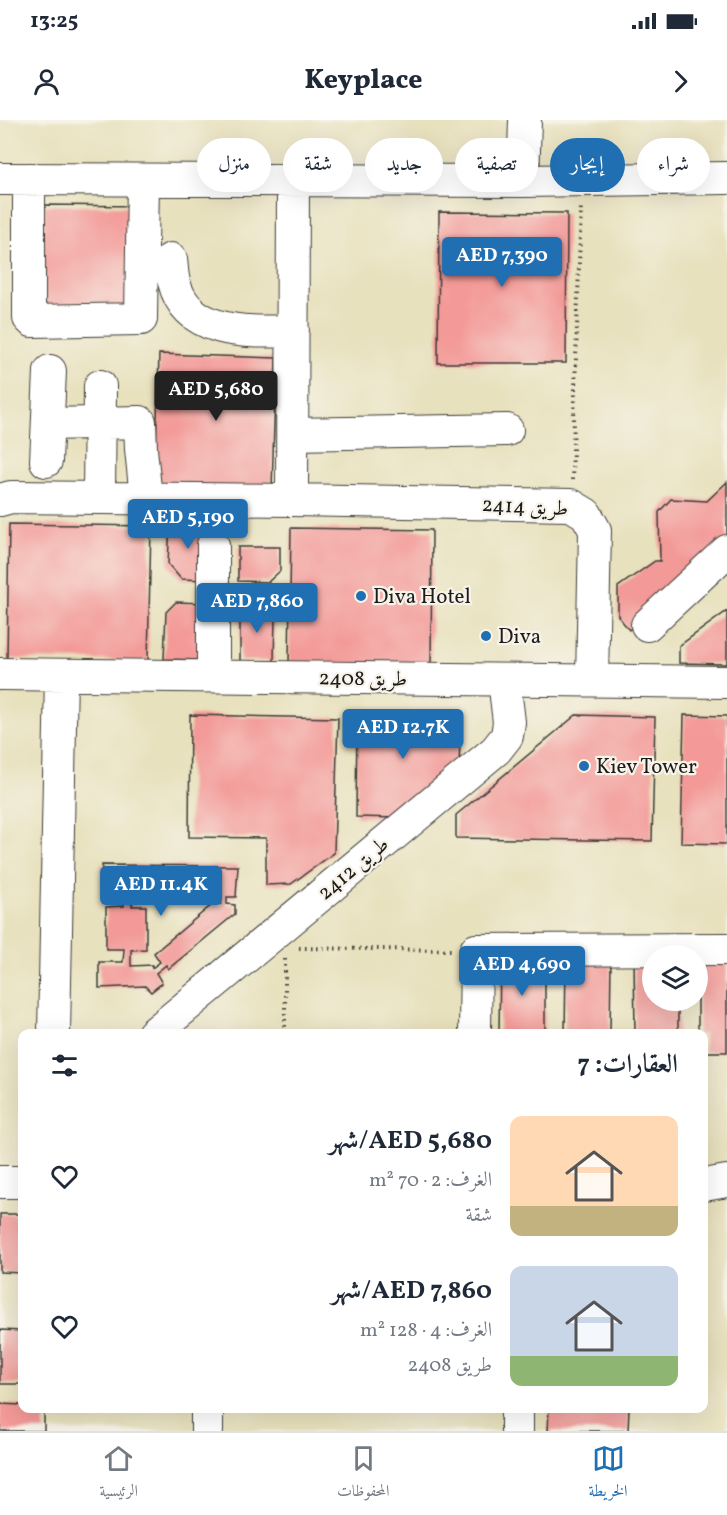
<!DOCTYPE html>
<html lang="ar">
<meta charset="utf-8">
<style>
:root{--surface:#fff;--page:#f2f2f3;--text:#1f2937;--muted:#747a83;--line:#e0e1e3;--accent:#1f6fb2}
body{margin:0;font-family:Vollkorn,Amiri,serif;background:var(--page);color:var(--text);direction:rtl;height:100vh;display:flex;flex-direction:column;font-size:22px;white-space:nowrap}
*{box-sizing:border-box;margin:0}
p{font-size:20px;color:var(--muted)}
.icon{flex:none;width:33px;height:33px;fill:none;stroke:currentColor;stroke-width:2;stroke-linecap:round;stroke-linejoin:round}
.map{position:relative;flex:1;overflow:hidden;direction:ltr}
.side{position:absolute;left:18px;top:909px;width:690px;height:384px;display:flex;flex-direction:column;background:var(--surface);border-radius:12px;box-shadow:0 6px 24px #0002;direction:rtl}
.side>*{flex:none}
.banner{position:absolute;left:18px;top:18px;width:692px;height:54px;direction:rtl;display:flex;gap:12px}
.buttons{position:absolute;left:642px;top:825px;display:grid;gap:12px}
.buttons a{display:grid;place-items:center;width:66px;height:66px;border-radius:50%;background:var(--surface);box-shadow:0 6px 24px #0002;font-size:30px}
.price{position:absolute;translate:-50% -51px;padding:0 14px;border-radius:6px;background:var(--accent);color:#fff;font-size:20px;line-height:39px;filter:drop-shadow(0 2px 3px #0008)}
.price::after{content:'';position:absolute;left:50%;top:36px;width:18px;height:14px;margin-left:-9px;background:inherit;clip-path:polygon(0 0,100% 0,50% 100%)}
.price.on{background:#222;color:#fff}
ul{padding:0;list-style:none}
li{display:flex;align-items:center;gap:18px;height:150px;padding:0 30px}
li span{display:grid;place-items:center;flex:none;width:168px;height:120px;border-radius:12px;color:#555}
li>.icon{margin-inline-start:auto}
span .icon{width:72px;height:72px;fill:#fffc;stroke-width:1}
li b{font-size:26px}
h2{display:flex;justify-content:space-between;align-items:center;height:72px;padding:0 30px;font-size:26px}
.tag{padding:0 21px;border-radius:27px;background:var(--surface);box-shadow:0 6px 24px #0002;font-size:21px;line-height:54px}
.tag.on{background:var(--accent);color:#fff}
.status{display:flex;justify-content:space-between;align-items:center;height:42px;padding:0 30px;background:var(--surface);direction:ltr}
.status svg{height:16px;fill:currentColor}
header{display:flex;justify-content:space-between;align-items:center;height:78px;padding:0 30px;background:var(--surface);font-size:27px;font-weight:800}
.dock{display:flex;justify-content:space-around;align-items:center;height:84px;border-top:2px solid var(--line);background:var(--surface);font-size:16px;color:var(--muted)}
.dock a{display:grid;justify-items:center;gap:3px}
.dock .on{color:var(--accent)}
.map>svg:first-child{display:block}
</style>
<div class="status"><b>13:25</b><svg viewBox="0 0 49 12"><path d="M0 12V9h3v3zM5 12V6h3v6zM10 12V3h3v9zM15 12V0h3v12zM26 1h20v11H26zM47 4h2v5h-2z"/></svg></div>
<header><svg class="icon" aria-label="forward" viewBox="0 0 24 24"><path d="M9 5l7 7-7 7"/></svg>Keyplace<svg class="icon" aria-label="person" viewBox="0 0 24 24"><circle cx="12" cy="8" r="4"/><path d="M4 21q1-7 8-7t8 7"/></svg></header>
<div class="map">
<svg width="727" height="1311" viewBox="0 0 727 1311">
<rect width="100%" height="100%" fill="#f7f3e8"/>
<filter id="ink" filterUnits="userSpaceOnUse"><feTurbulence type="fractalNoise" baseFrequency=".0167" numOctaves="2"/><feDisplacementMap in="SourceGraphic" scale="12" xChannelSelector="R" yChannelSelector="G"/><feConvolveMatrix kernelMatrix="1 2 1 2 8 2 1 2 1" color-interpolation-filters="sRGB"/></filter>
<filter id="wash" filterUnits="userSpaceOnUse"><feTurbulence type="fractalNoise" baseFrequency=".008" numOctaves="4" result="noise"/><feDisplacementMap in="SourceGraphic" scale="24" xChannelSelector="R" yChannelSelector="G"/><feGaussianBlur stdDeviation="1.35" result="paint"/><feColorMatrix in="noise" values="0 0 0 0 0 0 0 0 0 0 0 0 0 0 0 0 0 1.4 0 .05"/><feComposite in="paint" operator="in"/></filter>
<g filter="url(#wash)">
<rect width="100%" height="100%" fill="#e8e1be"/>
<g id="blocks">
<path fill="#f39997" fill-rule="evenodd" d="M 44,85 L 141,86 L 139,196 L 43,195 Z
M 439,92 L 567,93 L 566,243 L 438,243 Z
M 159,234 L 276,238 L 272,369 L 155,365 Z
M 727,362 L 727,423 L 629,510 L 618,496 L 618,467 L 655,441 L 660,441 L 659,392 L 671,379 L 707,381 Z
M 170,402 L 206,402 L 205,460 L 181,459 L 168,444 Z
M 9,404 L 151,406 L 148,541 L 7,539 Z
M 291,408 L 432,410 L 431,544 L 289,543 Z
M 238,427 L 280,427 L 280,451 L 268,462 L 238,461 Z
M 176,482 L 203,483 L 201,540 L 164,539 L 166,492 Z
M 240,486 L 266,486 L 275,498 L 274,541 L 240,541 Z
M 727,491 L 727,544 L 679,543 L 679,526 Z
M 357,594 L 461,595 L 459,645 L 401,698 L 356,697 Z
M 190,595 L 338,598 L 334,733 L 291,764 L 266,765 L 266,718 L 189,717 Z
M 576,595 L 655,597 L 652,721 L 456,718 L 456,695 Z
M 684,595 L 727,596 L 727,724 L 681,723 Z
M 102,745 L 238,746 L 236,777 L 227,777 L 227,784 L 235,785 L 235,794 L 168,849 L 166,845 L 156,853 L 162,863 L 151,872 L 145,866 L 99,868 L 99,842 L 123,842 L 124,829 L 106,829 L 106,787 L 124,786 L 124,775 L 101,776 ZM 149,770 L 175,770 L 175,776 L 221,776 L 221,784 L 213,784 L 154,833 L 160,842 L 152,848 L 152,845 L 131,846 L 131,830 L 146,829 L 146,786 L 132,786 L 133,776 L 149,776 Z
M 727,834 L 727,932 L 704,932 L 704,914 L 698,914 L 698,837 Z
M 634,838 L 652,838 L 652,880 L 678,880 L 678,914 L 635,914 Z
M 500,839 L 545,839 L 545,914 L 499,914 Z
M 566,839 L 611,840 L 610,914 L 565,914 Z
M 0,1094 L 22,1094 L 22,1153 L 0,1152 Z
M 0,1210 L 22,1211 L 22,1264 L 0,1264 Z
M 0,1284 L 22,1285 L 22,1288 L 44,1288 L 44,1311 L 0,1311 Z
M 549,1288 L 629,1288 L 628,1311 L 548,1311 Z"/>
</g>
</g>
<g filter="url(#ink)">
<use href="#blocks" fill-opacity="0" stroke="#3b3a34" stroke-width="1.5"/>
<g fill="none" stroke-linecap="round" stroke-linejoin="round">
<g stroke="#3b3a34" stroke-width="34">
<path id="minor" d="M 0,59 L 523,61 L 727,58
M 29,59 L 29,198 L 32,201 L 141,199 L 143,60
M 293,60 L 292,380 L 571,385 L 586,394 L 595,410 L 592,560
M 523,61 L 525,0
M 171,139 C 172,146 172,155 174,162 C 188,216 248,212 293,211
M 49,304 L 140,302 L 141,329 L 146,378
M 293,314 L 507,310
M 46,341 L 50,251
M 99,377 L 100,266
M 0,380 L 11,377 L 292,380
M 213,425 L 213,556
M 647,505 L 727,431
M 0,554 L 727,562
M 54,914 L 61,555
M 153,914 L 496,630 L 507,616 L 509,602 L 504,560
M 475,914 L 476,830 L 727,829
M 0,1062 L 22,1062
M 704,1065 L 727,1061
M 207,1311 L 207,1288
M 517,1311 L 517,1288"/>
</g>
<path stroke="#3b3a34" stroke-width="4" stroke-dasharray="1.5 4.5" stroke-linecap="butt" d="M 572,360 L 581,85
M 299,828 L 451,830
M 285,839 L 285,914"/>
<use href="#minor" stroke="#fff" stroke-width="32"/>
</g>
</g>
<g fill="#1f6fb2" stroke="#f7f3e8" stroke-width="2">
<circle cx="361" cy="476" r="6"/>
<circle cx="486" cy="516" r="6"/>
<circle cx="584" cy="646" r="6"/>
</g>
<g text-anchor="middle" stroke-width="4.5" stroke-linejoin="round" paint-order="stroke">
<g font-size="21" fill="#1c1c1c" stroke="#f7f3e8">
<text transform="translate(525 386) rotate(3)" y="7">طريق 2414</text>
<text transform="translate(363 558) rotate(1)" y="7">طريق 2408</text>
<text transform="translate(353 748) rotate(-40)" y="7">طريق 2412</text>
</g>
<g font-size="21" fill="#1c1c1c" stroke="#f7f3e8" text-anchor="start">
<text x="373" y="483">Diva Hotel</text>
<text x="498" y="523">Diva</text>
<text x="596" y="653">Kiev Tower</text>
</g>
</g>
</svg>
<div class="buttons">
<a><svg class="icon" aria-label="layers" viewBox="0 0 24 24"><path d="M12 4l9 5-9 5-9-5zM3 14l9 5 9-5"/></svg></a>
</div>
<b class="price" style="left:502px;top:168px">AED 7,390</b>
<b class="price on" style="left:216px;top:302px">AED 5,680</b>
<b class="price" style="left:188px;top:430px">AED 5,190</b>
<b class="price" style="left:257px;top:514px">AED 7,860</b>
<b class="price" style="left:403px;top:640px">AED 12.7K</b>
<b class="price" style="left:161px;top:797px">AED 11.4K</b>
<b class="price" style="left:522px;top:877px">AED 4,690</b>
<div class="banner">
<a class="tag">شراء</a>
<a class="tag on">إيجار</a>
<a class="tag">تصفية</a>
<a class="tag">جديد</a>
<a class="tag">شقة</a>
<a class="tag">منزل</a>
</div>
<section class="side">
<h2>العقارات: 7<svg class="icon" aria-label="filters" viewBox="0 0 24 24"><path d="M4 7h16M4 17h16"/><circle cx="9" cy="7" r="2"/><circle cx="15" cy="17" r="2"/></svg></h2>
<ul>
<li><span style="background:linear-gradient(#ffd9b3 75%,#c2b280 0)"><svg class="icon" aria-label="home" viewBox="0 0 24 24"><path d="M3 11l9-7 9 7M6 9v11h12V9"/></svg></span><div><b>AED 5,680/شهر</b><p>الغرف: 2 · 70 m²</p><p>شقة</p></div><svg class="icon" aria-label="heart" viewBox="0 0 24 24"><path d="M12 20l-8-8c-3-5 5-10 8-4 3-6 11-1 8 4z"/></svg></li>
<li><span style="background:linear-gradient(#c9d6e8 75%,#8fb573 0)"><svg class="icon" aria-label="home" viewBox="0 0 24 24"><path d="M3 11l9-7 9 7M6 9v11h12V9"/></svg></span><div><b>AED 7,860/شهر</b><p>الغرف: 4 · 128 m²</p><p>طريق 2408</p></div><svg class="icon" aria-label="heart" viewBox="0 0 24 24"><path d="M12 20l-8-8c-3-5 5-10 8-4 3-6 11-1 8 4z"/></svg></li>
</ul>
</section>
</div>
<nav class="dock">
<a class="on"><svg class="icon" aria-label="map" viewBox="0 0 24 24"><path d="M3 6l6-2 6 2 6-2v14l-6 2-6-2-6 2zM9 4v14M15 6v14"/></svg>الخريطة</a>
<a><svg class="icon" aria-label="saved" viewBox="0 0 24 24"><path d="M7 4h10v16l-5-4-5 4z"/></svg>المحفوظات</a>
<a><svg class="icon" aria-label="home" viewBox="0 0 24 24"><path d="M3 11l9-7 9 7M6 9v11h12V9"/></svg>الرئيسية</a>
</nav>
